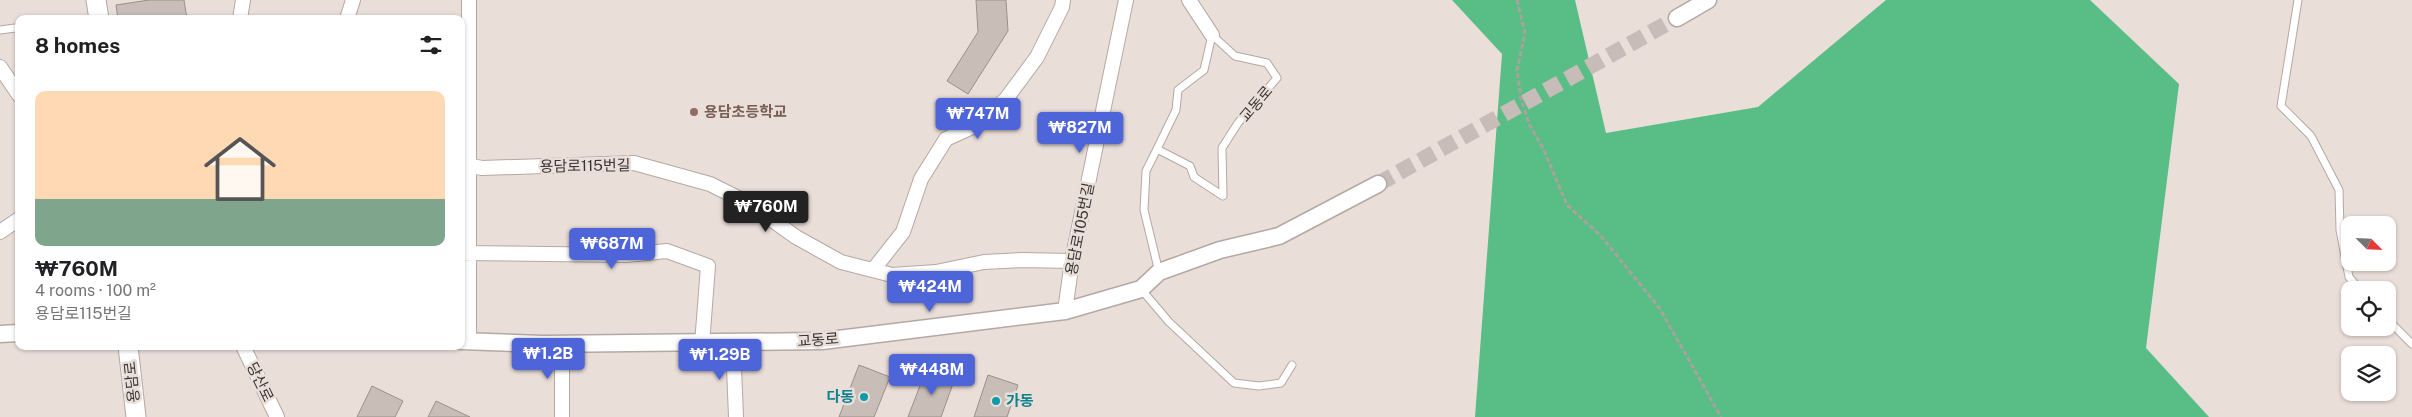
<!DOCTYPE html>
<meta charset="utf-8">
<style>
:root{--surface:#fff;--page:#f2f2f2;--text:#202124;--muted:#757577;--accent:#4e64d9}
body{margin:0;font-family:"Public Sans","Noto Sans KR",sans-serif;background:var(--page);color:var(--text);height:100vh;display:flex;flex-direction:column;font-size:19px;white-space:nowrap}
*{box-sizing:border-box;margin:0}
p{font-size:16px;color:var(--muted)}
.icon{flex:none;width:28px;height:28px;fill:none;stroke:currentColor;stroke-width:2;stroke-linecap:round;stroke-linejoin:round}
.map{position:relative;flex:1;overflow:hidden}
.panel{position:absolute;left:15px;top:15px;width:450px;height:335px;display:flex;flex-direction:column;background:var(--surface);border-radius:10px;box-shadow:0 1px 4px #0004}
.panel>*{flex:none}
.needle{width:32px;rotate:114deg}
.controls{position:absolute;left:2341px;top:216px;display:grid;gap:10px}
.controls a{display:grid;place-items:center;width:55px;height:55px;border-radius:10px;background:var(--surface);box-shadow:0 1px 4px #0004;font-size:25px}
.price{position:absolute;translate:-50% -42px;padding:0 11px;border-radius:5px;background:var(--accent);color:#fff;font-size:16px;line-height:32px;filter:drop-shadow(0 1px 2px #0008)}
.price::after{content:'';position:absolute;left:50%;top:30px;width:15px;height:11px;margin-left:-8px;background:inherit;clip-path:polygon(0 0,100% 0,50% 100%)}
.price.on{background:#222;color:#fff}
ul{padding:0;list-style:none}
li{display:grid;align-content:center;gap:10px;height:265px;padding:0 20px}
li span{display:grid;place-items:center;height:155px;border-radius:10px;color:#555}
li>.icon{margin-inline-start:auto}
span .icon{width:90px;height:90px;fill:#fffc;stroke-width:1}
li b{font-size:21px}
h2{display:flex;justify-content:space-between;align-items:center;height:60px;padding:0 20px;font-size:21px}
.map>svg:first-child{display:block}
</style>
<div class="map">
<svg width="2412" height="417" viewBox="0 0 2412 417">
<rect width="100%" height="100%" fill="#eaded9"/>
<path fill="#59bd86" d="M 1452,0 L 1575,0 L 1606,133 L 1758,107 L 1886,0 L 2090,0 L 2179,84 L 2146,348 L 2209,417 L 1475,417 L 1502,54 Z"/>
<path fill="#c8beb7" stroke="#9a918a" d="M 149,0 L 184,0 L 187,19 L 118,19 L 116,5 Z
M 976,0 L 1006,0 L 1008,31 L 968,94 L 947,81 L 978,32 Z
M 859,365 L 890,377 L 874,417 L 839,417 Z
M 926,370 L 954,381 L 941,417 L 908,417 Z
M 988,375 L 1018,385 L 1007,417 L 974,417 Z
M 372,386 L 403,401 L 395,417 L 357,417 Z
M 436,401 L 470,417 L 428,417 Z"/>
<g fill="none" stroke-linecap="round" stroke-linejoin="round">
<path stroke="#c7bcb8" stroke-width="16" stroke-dasharray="16 8" stroke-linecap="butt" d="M 1378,184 L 1677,18"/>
<g stroke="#b4a8a4" stroke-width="9">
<path id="service" d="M 2298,0 L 2281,106 L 2311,136 L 2339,190 L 2340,230 L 2349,277 L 2360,290
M 0,30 L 15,28 L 19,30
M 1212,35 L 1235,56 L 1267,63 L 1277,78 L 1238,123 L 1222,148 L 1223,196 L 1194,177 L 1190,166 L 1157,149 L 1176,110 L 1178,90 L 1204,70 Z
M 1157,149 L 1146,171 L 1144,210 L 1159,272
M 1141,289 L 1169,322 L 1234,383 L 1259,386 L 1281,383 L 1292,365
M 2388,320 L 2412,344"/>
</g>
<g stroke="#b4a8a4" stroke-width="16">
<path id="minor" d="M 469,0 L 469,342
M 1189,0 L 1212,35
M 240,19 L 243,0
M 347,19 L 353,0
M 0,67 L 19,95
M 461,164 L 482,168 L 634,163 L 710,184 L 750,204 L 796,237 L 841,262 L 892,275 L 936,272 L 984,262 L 1022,260 L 1072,261
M 0,232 L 19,219
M 461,253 L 626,255 L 667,251 L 708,266 L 702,344
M 873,270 L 903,232 L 921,179 L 946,139 L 979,124 L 1006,99 L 1037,57 L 1062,7 L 1063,0
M 1065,311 L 1072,261 L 1126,0
M 733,343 L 736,417
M 562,344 L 562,417
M 243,346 L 277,417"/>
</g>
<g stroke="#b4a8a4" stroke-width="19">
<path id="tertiary" d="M 1677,18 L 1708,0
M 0,334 L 19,333
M 461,341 L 543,344 L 822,341 L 1065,311 L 1141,289 L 1159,272 L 1220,250 L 1279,236 L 1378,184"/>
</g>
<g stroke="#b4a8a4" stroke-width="21">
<path id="secondary" d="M 96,0 L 99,19
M 128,346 L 136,417"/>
</g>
<path stroke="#aba29e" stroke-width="3" stroke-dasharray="5 2.5" stroke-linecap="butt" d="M 1517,0 L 1525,33 L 1517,70 L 1521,99 L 1529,124 L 1543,148 L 1567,205 L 1601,236 L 1660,309 L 1721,417"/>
<use href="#service" stroke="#fff" stroke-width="7"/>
<use href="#minor" stroke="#fff" stroke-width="14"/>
<use href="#tertiary" stroke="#fff" stroke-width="16"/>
<use href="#secondary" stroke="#fff" stroke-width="19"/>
</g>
<circle fill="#8d6e63" stroke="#eaded9" stroke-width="2" cx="694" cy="112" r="5"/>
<g fill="#0f9aa8" stroke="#eaded9" stroke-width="2">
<circle cx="864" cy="397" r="5"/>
<circle cx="996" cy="401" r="5"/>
</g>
<g text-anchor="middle" stroke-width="5" stroke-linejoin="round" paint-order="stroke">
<g font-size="15" fill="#3a3634" stroke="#eaded9">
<text transform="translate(1256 104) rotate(-50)" y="5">교동로</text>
<text transform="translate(585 166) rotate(-1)" y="5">용담로115번길</text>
<text transform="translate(1080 229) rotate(-79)" y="5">용담로105번길</text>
<text transform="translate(818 340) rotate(-4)" y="5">교동로</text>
<text transform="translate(132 382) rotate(-96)" y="5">용담로</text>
<text transform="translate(260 382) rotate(64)" y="5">당산로</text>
</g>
<g font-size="15" font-weight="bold" fill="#785e54" stroke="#eaded9" text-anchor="start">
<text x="704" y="117">용담초등학교</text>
</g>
<g font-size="15" font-weight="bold" fill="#0d838f" stroke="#eaded9" text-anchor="end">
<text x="854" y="402">다동</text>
<text x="1006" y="406" text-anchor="start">가동</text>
</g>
</g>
</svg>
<div class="controls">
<a><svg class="needle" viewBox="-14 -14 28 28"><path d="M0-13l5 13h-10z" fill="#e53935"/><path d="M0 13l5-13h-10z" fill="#757577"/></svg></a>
<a><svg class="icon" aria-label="locate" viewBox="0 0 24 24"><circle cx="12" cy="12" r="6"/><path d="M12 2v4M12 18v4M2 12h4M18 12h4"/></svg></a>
<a><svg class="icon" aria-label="layers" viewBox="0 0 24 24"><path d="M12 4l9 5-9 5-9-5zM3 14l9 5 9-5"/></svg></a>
</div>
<b class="price" style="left:978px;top:140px">₩747M</b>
<b class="price" style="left:1080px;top:154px">₩827M</b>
<b class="price on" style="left:766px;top:233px">₩760M</b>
<b class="price" style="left:612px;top:270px">₩687M</b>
<b class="price" style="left:930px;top:313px">₩424M</b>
<b class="price" style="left:548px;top:380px">₩1.2B</b>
<b class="price" style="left:720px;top:381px">₩1.29B</b>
<b class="price" style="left:932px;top:396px">₩448M</b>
<section class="panel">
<h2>8 homes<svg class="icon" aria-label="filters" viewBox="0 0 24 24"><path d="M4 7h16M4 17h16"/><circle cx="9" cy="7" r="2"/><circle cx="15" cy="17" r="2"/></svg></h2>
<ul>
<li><span style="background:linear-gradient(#ffd9b3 70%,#7fa58c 0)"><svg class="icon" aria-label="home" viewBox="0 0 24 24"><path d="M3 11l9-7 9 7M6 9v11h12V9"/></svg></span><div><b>₩760M</b><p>4 rooms · 100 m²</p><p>용담로115번길</p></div></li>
</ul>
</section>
</div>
